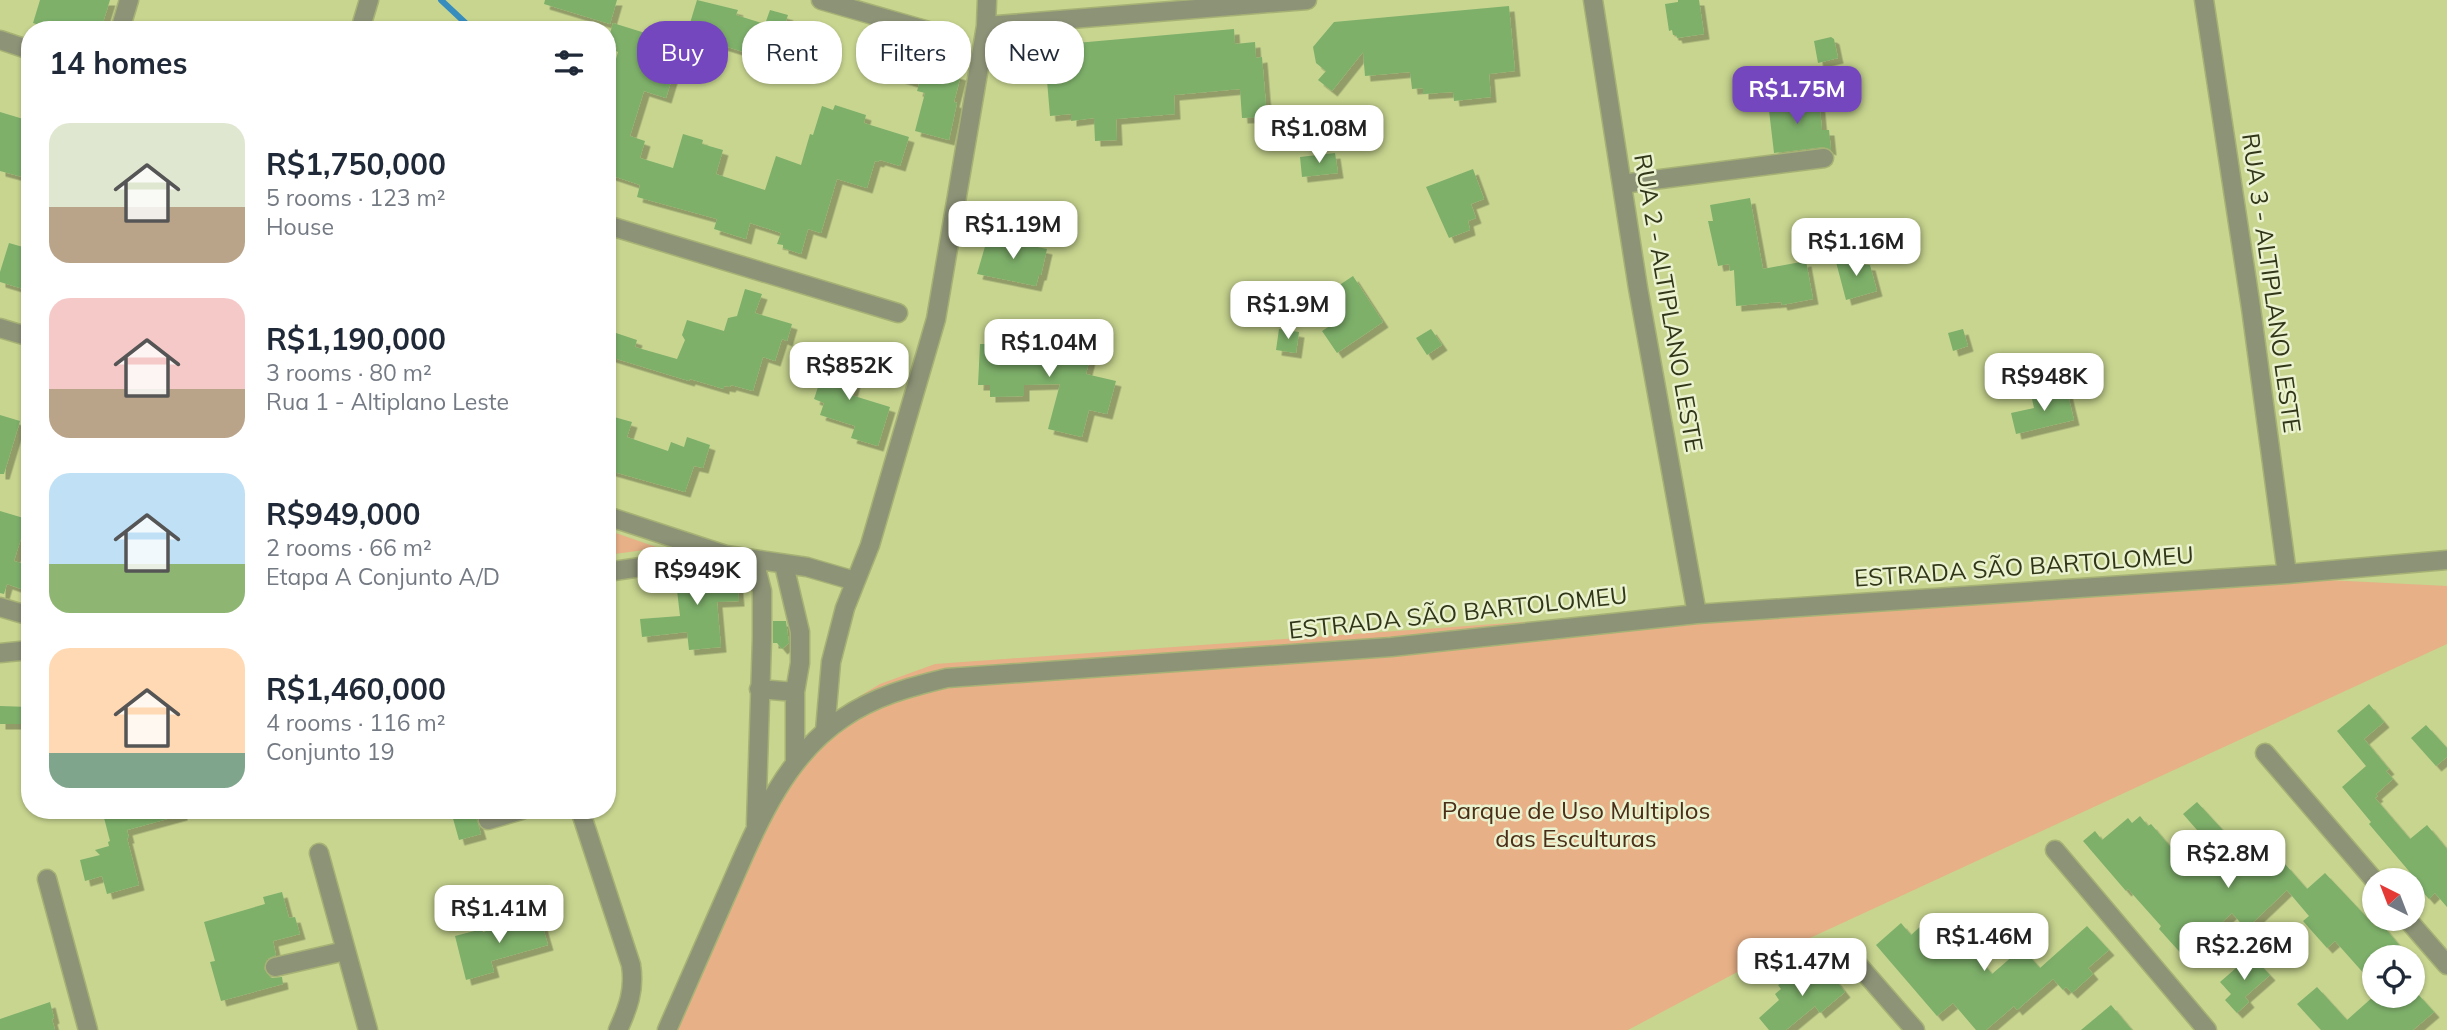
<!DOCTYPE html>
<meta charset="utf-8">
<style>
:root{--surface:#fff;--page:#f2f2f3;--text:#1f2937;--muted:#747a83;--accent:#7547bf}
body{margin:0;font-family:Mulish,sans-serif;background:var(--page);color:var(--text);height:100vh;display:flex;flex-direction:column;font-size:26px;white-space:nowrap}
*{box-sizing:border-box;margin:0}
p{font-size:23px;color:var(--muted)}
.icon{flex:none;width:38px;height:38px;fill:none;stroke:currentColor;stroke-width:2;stroke-linecap:round;stroke-linejoin:round}
.map{position:relative;flex:1;overflow:hidden}
.side{position:absolute;left:21px;top:21px;width:595px;height:798px;display:flex;flex-direction:column;background:var(--surface);border-radius:28px;box-shadow:0 2px 5px #0004}
.side>*{flex:none}
.top-card{position:absolute;left:637px;top:21px;width:665px;height:63px;display:flex;gap:14px}
.needle{width:46px;rotate:318deg}
.tools{position:absolute;left:2362px;top:868px;display:grid;gap:14px}
.tools a{display:grid;place-items:center;width:63px;height:63px;border-radius:50%;background:var(--surface);box-shadow:0 2px 5px #0004;font-size:35px}
.price{position:absolute;translate:-50% -60px;padding:0 16px;border-radius:14px;background:#fff;color:#222;font-size:23px;line-height:46px;filter:drop-shadow(0 2px 4px #0008)}
.price::after{content:'';position:absolute;left:50%;top:42px;width:21px;height:16px;margin-left:-10px;background:inherit;clip-path:polygon(0 0,100% 0,50% 100%)}
.price.on{background:var(--accent);color:#fff}
ul{padding:0;list-style:none}
li{display:flex;align-items:center;gap:21px;height:175px;padding:0 28px}
li span{display:grid;place-items:center;flex:none;width:196px;height:140px;border-radius:21px;color:#555}
li>.icon{margin-inline-start:auto}
span .icon{width:84px;height:84px;fill:#fffc;stroke-width:1}
li b{font-size:30px}
h2{display:flex;justify-content:space-between;align-items:center;height:84px;padding:0 28px;font-size:30px}
.pill{padding:0 24px;border-radius:28px;background:var(--surface);box-shadow:0 2px 5px #0004;font-size:24px;line-height:63px}
.pill.on{background:var(--accent);color:#fff}
.map>svg:first-child{display:block}
</style>
<div class="map">
<svg width="2447" height="1030" viewBox="0 0 2447 1030">
<defs>
<filter id="shadow"><feDropShadow dx="5.5" dy="5.5" stdDeviation="0" flood-color="#0004"/></filter>
</defs>
<rect width="100%" height="100%" fill="#c7d58f"/>
<path fill="#e7b087" d="M 607,530 L 659,548 L 607,555 Z
M 2287,578 L 2447,586 L 2447,644 L 1745,968 L 1628,1030 L 664,1030 L 783,771 L 818,728 L 848,703 L 880,684 L 935,664 L 1692,610 Z"/>
<g fill="none" stroke-linecap="round" stroke-linejoin="round">
<path stroke="#368dbe" stroke-width="6" d="M 441,0 L 473,30"/>
</g>
<path fill="#7eb06b" filter="url(#shadow)" d="M 40,0 L 110,0 L 101,29 L 92,26 L 91,30 L 55,30 L 33,23 Z
M 545,0 L 617,0 L 610,24 L 544,4 Z
M 697,0 L 738,10 L 736,15 L 765,24 L 770,10 L 788,15 L 785,24 L 809,31 L 806,39 L 815,42 L 806,71 L 784,64 L 785,62 L 748,50 L 747,53 L 698,38 L 699,36 L 687,33 Z
M 1678,0 L 1699,0 L 1704,34 L 1677,38 L 1676,35 L 1673,35 L 1672,30 L 1669,31 L 1665,4 L 1678,2 Z
M 1509,6 L 1515,71 L 1489,74 L 1491,97 L 1454,101 L 1453,92 L 1423,94 L 1423,88 L 1412,89 L 1410,72 L 1365,76 L 1363,52 L 1332,91 L 1318,80 L 1326,71 L 1316,63 L 1313,47 L 1334,22 Z
M 613,23 L 658,37 L 650,64 L 674,72 L 666,98 L 644,91 L 630,136 L 645,141 L 640,158 L 673,168 L 683,134 L 703,140 L 702,144 L 723,150 L 716,174 L 765,190 L 776,156 L 801,165 L 810,134 L 813,135 L 822,106 L 833,110 L 835,105 L 866,115 L 864,123 L 909,137 L 900,166 L 880,160 L 878,162 L 875,161 L 867,188 L 837,179 L 821,233 L 808,229 L 801,254 L 783,248 L 783,245 L 777,244 L 781,233 L 750,223 L 746,239 L 714,229 L 717,219 L 637,197 L 640,185 L 607,174 L 607,90 L 618,52 L 616,51 L 617,47 L 607,44 Z
M 1234,29 L 1235,44 L 1255,42 L 1256,58 L 1262,57 L 1267,117 L 1242,118 L 1240,89 L 1174,95 L 1175,114 L 1116,119 L 1117,140 L 1095,141 L 1094,118 L 1071,121 L 1071,114 L 1050,116 L 1045,57 L 1058,54 L 1058,50 L 1066,50 L 1065,44 Z
M 1831,37 L 1834,39 L 1838,58 L 1818,63 L 1814,41 Z
M 895,43 L 920,50 L 917,60 L 950,68 L 949,72 L 961,75 L 954,102 L 957,103 L 949,140 L 915,131 L 925,93 L 917,91 L 919,84 L 886,74 Z
M 1808,98 L 1808,100 L 1819,99 L 1822,130 L 1829,130 L 1831,150 L 1823,147 L 1774,153 L 1768,102 Z
M 0,112 L 30,121 L 30,179 L 0,171 Z
M 1335,153 L 1338,173 L 1302,177 L 1300,157 Z
M 1473,169 L 1484,199 L 1471,204 L 1476,218 L 1468,221 L 1470,230 L 1449,238 L 1426,187 Z
M 1750,198 L 1763,269 L 1806,261 L 1813,299 L 1782,305 L 1781,302 L 1736,306 L 1734,270 L 1730,271 L 1729,264 L 1718,266 L 1708,221 L 1713,221 L 1710,205 Z
M 999,236 L 1019,240 L 1019,243 L 1047,249 L 1041,275 L 1039,275 L 1036,286 L 977,274 L 986,243 L 997,245 Z
M 9,243 L 30,249 L 30,291 L 0,282 L 0,272 Z
M 1857,256 L 1859,264 L 1870,265 L 1877,291 L 1846,300 L 1836,262 Z
M 1353,276 L 1383,322 L 1337,353 L 1322,331 L 1339,320 L 1323,296 Z
M 745,289 L 762,294 L 755,313 L 792,324 L 787,341 L 782,339 L 775,361 L 763,357 L 753,391 L 731,385 L 730,387 L 724,386 L 724,389 L 690,379 L 689,381 L 607,356 L 607,330 L 637,340 L 635,347 L 677,359 L 685,340 L 682,335 L 687,320 L 724,331 L 728,318 L 737,316 Z
M 1279,329 L 1299,332 L 1296,353 L 1276,350 Z
M 1431,329 L 1442,345 L 1427,355 L 1416,338 Z
M 1963,329 L 1968,346 L 1953,351 L 1948,333 Z
M 1074,331 L 1093,335 L 1089,349 L 1092,350 L 1086,374 L 1116,381 L 1107,414 L 1089,410 L 1082,437 L 1048,429 L 1060,384 L 1024,385 L 1024,396 L 990,397 L 990,385 L 978,385 L 980,344 L 1004,344 L 1004,348 L 1069,348 Z
M 821,359 L 859,369 L 851,395 L 890,407 L 878,446 L 851,438 L 855,426 L 820,415 L 824,403 L 814,399 L 819,384 L 813,382 Z
M 2067,391 L 2074,420 L 2016,434 L 2011,413 L 2034,408 L 2032,399 Z
M 0,415 L 20,421 L 4,474 L 0,474 Z
M 607,415 L 632,422 L 627,437 L 668,451 L 671,442 L 684,447 L 687,437 L 710,445 L 703,468 L 694,466 L 685,492 L 607,470 Z
M 0,511 L 27,519 L 14,561 L 30,566 L 30,592 L 7,584 L 4,594 L 0,593 Z
M 732,567 L 736,568 L 739,601 L 717,602 L 721,647 L 689,650 L 687,632 L 642,637 L 640,619 L 680,616 L 675,573 Z
M 773,621 L 786,621 L 789,643 L 782,649 L 777,643 L 773,643 Z
M 2369,704 L 2384,722 L 2364,739 L 2389,769 L 2386,771 L 2393,779 L 2376,794 L 2378,796 L 2375,798 L 2410,839 L 2427,825 L 2447,849 L 2447,907 L 2435,893 L 2429,899 L 2412,880 L 2414,877 L 2369,824 L 2371,822 L 2342,787 L 2366,766 L 2337,731 Z
M 0,706 L 30,707 L 30,724 L 0,724 Z
M 2426,725 L 2447,748 L 2447,757 L 2436,766 L 2411,738 Z
M 2197,802 L 2231,839 L 2214,855 L 2257,858 L 2272,875 L 2285,864 L 2307,889 L 2325,873 L 2375,926 L 2380,922 L 2409,957 L 2375,957 L 2375,986 L 2335,941 L 2327,948 L 2303,921 L 2309,916 L 2287,890 L 2246,929 L 2232,913 L 2196,946 L 2199,949 L 2187,960 L 2159,929 L 2161,926 L 2128,889 L 2126,891 L 2083,841 L 2095,831 L 2102,840 L 2128,818 L 2132,823 L 2140,816 L 2148,826 L 2151,824 L 2174,851 L 2198,831 L 2183,814 Z
M 102,810 L 182,810 L 182,815 L 127,830 L 129,838 L 127,838 L 139,885 L 107,894 L 102,876 L 85,881 L 80,860 L 100,855 L 95,850 L 109,846 L 108,842 L 110,841 Z
M 470,810 L 474,810 L 481,834 L 459,840 L 452,815 Z
M 282,892 L 289,918 L 295,917 L 300,934 L 273,941 L 276,955 L 267,959 L 264,969 L 271,978 L 282,977 L 283,984 L 221,1001 L 210,962 L 215,961 L 204,922 L 265,904 L 263,897 Z
M 539,914 L 548,945 L 491,961 L 494,972 L 466,980 L 455,936 L 482,929 L 483,932 Z
M 1901,923 L 1911,935 L 1922,925 L 1936,942 L 1953,928 L 1992,974 L 2022,948 L 2040,968 L 2087,926 L 2109,950 L 2088,968 L 2093,974 L 2072,993 L 2066,987 L 2063,990 L 2053,979 L 2017,1010 L 2014,1006 L 1986,1030 L 1976,1030 L 1953,1003 L 1937,1016 L 1876,945 Z
M 2251,955 L 2270,975 L 2245,997 L 2249,1002 L 2237,1013 L 2225,1000 L 2231,994 L 2220,982 Z
M 1809,968 L 1813,968 L 1819,975 L 1827,969 L 1845,992 L 1820,1013 L 1815,1006 L 1786,1030 L 1769,1030 L 1759,1018 L 1779,1000 L 1775,994 L 1781,989 L 1778,985 Z
M 2317,987 L 2347,1020 L 2374,996 L 2414,996 L 2417,993 L 2434,1012 L 2413,1030 L 2321,1030 L 2297,1004 Z
M 50,1002 L 54,1018 L 52,1019 L 55,1030 L 0,1030 L 0,1019 Z
M 2111,1005 L 2132,1030 L 2081,1030 Z"/>
<g fill="none" stroke-linecap="round" stroke-linejoin="round">
<g stroke="#a6b275" stroke-width="21">
<path id="minor" d="M 821,0 L 946,36
M 1593,0 L 1638,288 L 1697,614
M 2204,0 L 2251,308 L 2287,574
M 986,26 L 1307,0
M 120,30 L 129,0
M 360,30 L 369,0
M 0,40 L 30,50
M 1622,184 L 1824,158
M 607,225 L 898,313
M 0,328 L 30,337
M 607,516 L 726,555 L 807,567 L 855,581
M 754,560 L 762,591 L 762,638 L 756,825
M 784,565 L 800,632 L 800,663 L 795,692 L 795,762
M 607,572 L 722,555
M 0,607 L 30,616
M 0,653 L 30,650
M 759,689 L 795,692
M 825,731 L 831,662 L 845,608 L 870,545 L 936,319 L 986,26 L 987,0
M 2265,753 L 2375,881
M 580,810 L 631,965 C 635,990 628,1008 618,1030
M 488,820 L 522,810
M 2055,850 L 2207,1030
M 319,853 L 368,1030
M 47,879 L 88,1030
M 2407,919 L 2447,965
M 1847,952 L 1915,1030
M 275,967 L 345,951
M 667,1030 C 686,986 706,942 725,898 C 754,833 781,759 843,718 C 875,696 910,687 947,678 L 1391,647 L 1697,614 L 2287,574 L 2447,560"/>
</g>
<use href="#minor" stroke="#8d9377" stroke-width="18"/>
</g>
<g text-anchor="middle" stroke-width="5" stroke-linejoin="round" paint-order="stroke">
<g font-size="24" fill="#313619" stroke="#eaf2cf">
<text transform="translate(2271 283) rotate(82)" y="8">RUA 3 - ALTIPLANO LESTE</text>
<text transform="translate(1668 303) rotate(80)" y="8">RUA 2 - ALTIPLANO LESTE</text>
<text transform="translate(2024 567) rotate(-4)" y="8">ESTRADA SÃO BARTOLOMEU</text>
<text transform="translate(1458 613) rotate(-6)" y="8">ESTRADA SÃO BARTOLOMEU</text>
</g>
<g font-size="24" fill="#4b2e17" stroke="#eaf2cf">
<text x="1576" y="819">Parque de Uso Multiplos<tspan x="1576" dy="28">das Esculturas</tspan></text>
</g>
</g>
</svg>
<div class="tools">
<a><svg class="needle" viewBox="-14 -14 28 28"><path d="M0-13l5 13h-10z" fill="#e53935"/><path d="M0 13l5-13h-10z" fill="#747a83"/></svg></a>
<a><svg class="icon" aria-label="locate" viewBox="0 0 24 24"><circle cx="12" cy="12" r="6"/><path d="M12 2v4M12 18v4M2 12h4M18 12h4"/></svg></a>
</div>
<b class="price on" style="left:1797px;top:126px">R$1.75M</b>
<b class="price" style="left:1319px;top:165px">R$1.08M</b>
<b class="price" style="left:1013px;top:261px">R$1.19M</b>
<b class="price" style="left:1856px;top:278px">R$1.16M</b>
<b class="price" style="left:1288px;top:341px">R$1.9M</b>
<b class="price" style="left:1049px;top:379px">R$1.04M</b>
<b class="price" style="left:849px;top:402px">R$852K</b>
<b class="price" style="left:2044px;top:413px">R$948K</b>
<b class="price" style="left:697px;top:607px">R$949K</b>
<b class="price" style="left:2228px;top:890px">R$2.8M</b>
<b class="price" style="left:499px;top:945px">R$1.41M</b>
<b class="price" style="left:1984px;top:973px">R$1.46M</b>
<b class="price" style="left:2244px;top:982px">R$2.26M</b>
<b class="price" style="left:1802px;top:998px">R$1.47M</b>
<div class="top-card">
<a class="pill on">Buy</a>
<a class="pill">Rent</a>
<a class="pill">Filters</a>
<a class="pill">New</a>
</div>
<section class="side">
<h2>14 homes<svg class="icon" aria-label="filters" viewBox="0 0 24 24"><path d="M4 7h16M4 17h16"/><circle cx="9" cy="7" r="2"/><circle cx="15" cy="17" r="2"/></svg></h2>
<ul>
<li><span style="background:linear-gradient(#dfe7d0 60%,#b9a48a 0)"><svg class="icon" aria-label="home" viewBox="0 0 24 24"><path d="M3 11l9-7 9 7M6 9v11h12V9"/></svg></span><div><b>R$1,750,000</b><p>5 rooms · 123 m²</p><p>House</p></div></li>
<li><span style="background:linear-gradient(#f6c9c9 65%,#b9a48a 0)"><svg class="icon" aria-label="home" viewBox="0 0 24 24"><path d="M3 11l9-7 9 7M6 9v11h12V9"/></svg></span><div><b>R$1,190,000</b><p>3 rooms · 80 m²</p><p>Rua 1 - Altiplano Leste</p></div></li>
<li><span style="background:linear-gradient(#bfe0f5 65%,#8fb573 0)"><svg class="icon" aria-label="home" viewBox="0 0 24 24"><path d="M3 11l9-7 9 7M6 9v11h12V9"/></svg></span><div><b>R$949,000</b><p>2 rooms · 66 m²</p><p>Etapa A Conjunto A/D</p></div></li>
<li><span style="background:linear-gradient(#ffd9b3 75%,#7fa58c 0)"><svg class="icon" aria-label="home" viewBox="0 0 24 24"><path d="M3 11l9-7 9 7M6 9v11h12V9"/></svg></span><div><b>R$1,460,000</b><p>4 rooms · 116 m²</p><p>Conjunto 19</p></div></li>
</ul>
</section>
</div>
